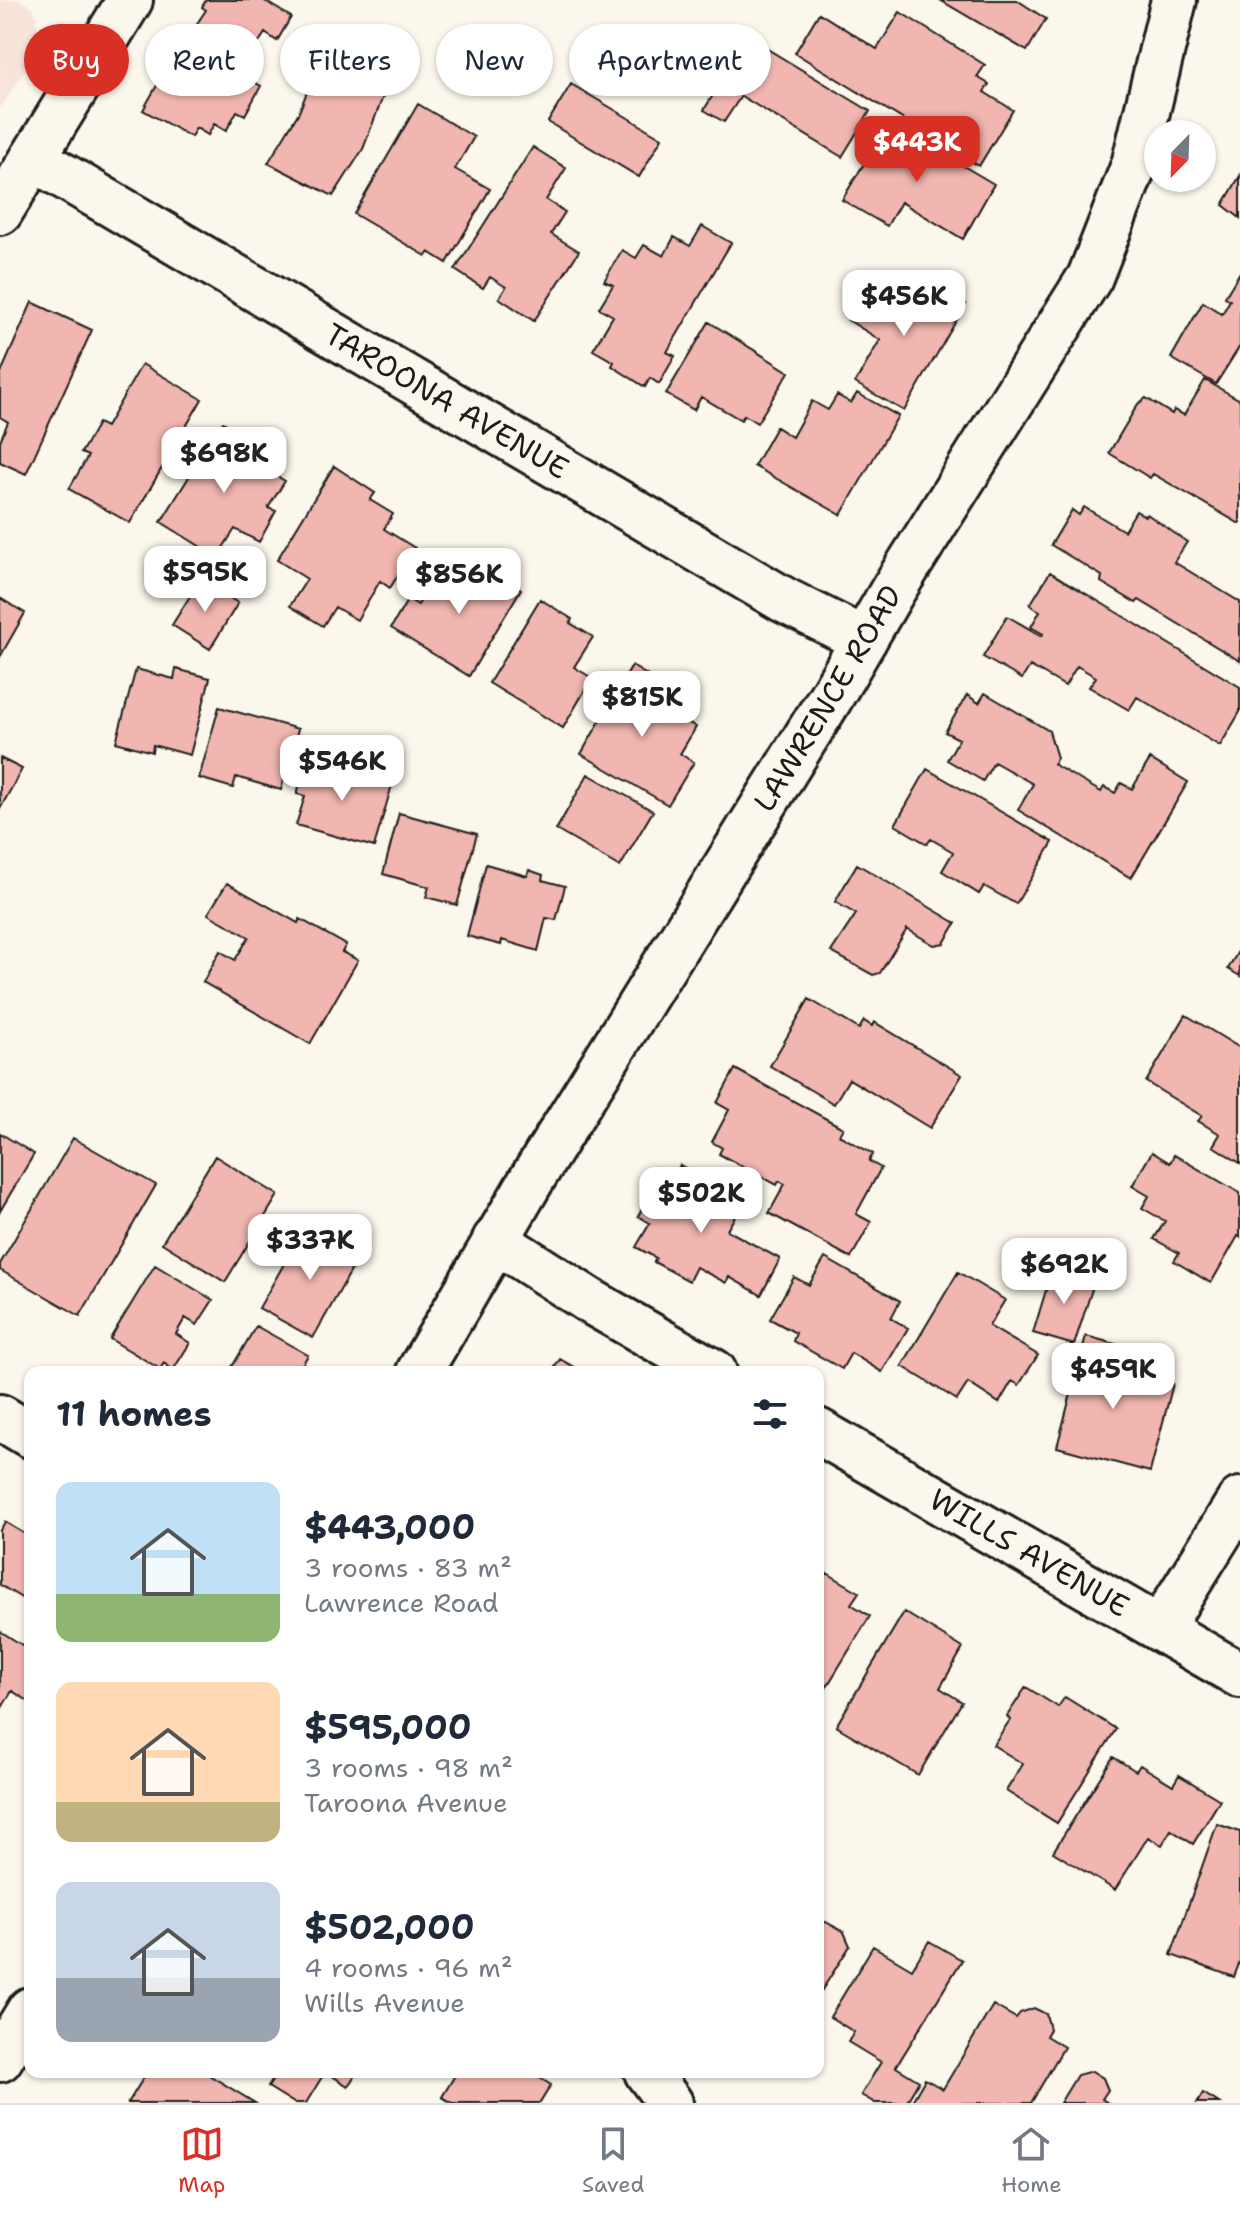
<!DOCTYPE html>
<meta charset="utf-8">
<style>
:root{--surface:#fff;--page:#f2f2f3;--text:#1f2937;--muted:#747a83;--line:#e0e1e3;--accent:#d93025}
body{margin:0;font-family:"Shantell Sans",sans-serif;background:var(--page);color:var(--text);height:100vh;display:flex;flex-direction:column;font-size:30px;white-space:nowrap}
*{box-sizing:border-box;margin:0}
p{font-size:26px;color:var(--muted)}
.icon{flex:none;width:44px;height:44px;fill:none;stroke:currentColor;stroke-width:2;stroke-linecap:round;stroke-linejoin:round}
.map{position:relative;flex:1;overflow:hidden}
.panel{position:absolute;left:24px;top:1366px;width:800px;height:712px;display:flex;flex-direction:column;background:var(--surface);border-radius:16px;box-shadow:0 2px 6px #0004}
.panel>*{flex:none}
.hud{position:absolute;left:24px;top:24px;width:800px;height:72px;display:flex;gap:16px}
.needle{width:52px;rotate:203deg}
.buttons{position:absolute;left:1144px;top:120px;display:grid;gap:16px}
.buttons a{display:grid;place-items:center;width:72px;height:72px;border-radius:50%;background:var(--surface);box-shadow:0 2px 6px #0004;font-size:40px}
.price{position:absolute;translate:-50% -68px;padding:0 18px;border-radius:16px;background:#fff;color:#222;font-size:26px;line-height:52px;filter:drop-shadow(0 2px 4px #0008)}
.price::after{content:'';position:absolute;left:50%;top:48px;width:24px;height:18px;margin-left:-12px;background:inherit;clip-path:polygon(0 0,100% 0,50% 100%)}
.price.on{background:var(--accent);color:#fff}
ul{padding:0;list-style:none}
li{display:flex;align-items:center;gap:24px;height:200px;padding:0 32px}
li span{display:grid;place-items:center;flex:none;width:224px;height:160px;border-radius:16px;color:#555}
li>.icon{margin-inline-start:auto}
span .icon{width:96px;height:96px;fill:#fffc;stroke-width:1}
li b{font-size:34px}
h2{display:flex;justify-content:space-between;align-items:center;height:96px;padding:0 32px;font-size:34px}
.tag{padding:0 28px;border-radius:36px;background:var(--surface);box-shadow:0 2px 6px #0004;font-size:28px;line-height:72px}
.tag.on{background:var(--accent);color:#fff}
.tab-bar{display:flex;justify-content:space-around;align-items:center;height:112px;border-top:2px solid var(--line);background:var(--surface);font-size:22px;color:var(--muted)}
.tab-bar a{display:grid;justify-items:center;gap:4px}
.tab-bar .on{color:var(--accent)}
.map>svg:first-child{display:block}
</style>
<div class="map">
<svg width="1240" height="2103" viewBox="0 0 1240 2103">
<rect width="100%" height="100%" fill="#fbf7ec"/>
<filter id="ink" filterUnits="userSpaceOnUse"><feTurbulence type="fractalNoise" baseFrequency=".0125" numOctaves="2"/><feDisplacementMap in="SourceGraphic" scale="16" xChannelSelector="R" yChannelSelector="G"/><feConvolveMatrix kernelMatrix="1 2 1 2 8 2 1 2 1" color-interpolation-filters="sRGB"/></filter>
<g filter="url(#ink)">
<path fill="#f8e4da" d="M 0,0 L 20,0 L 34,8 L 41,44 L 0,109 Z"/>
<path fill="#f2b6b0" stroke="#1c1c1c" stroke-width="2" d="M 206,0 L 263,0 L 291,17 L 277,41 L 265,33 L 245,64 L 192,31 L 206,10 L 202,7 Z
M 940,0 L 1017,0 L 1046,19 L 1027,51 Z
M 900,12 L 985,65 L 977,77 L 989,84 L 984,92 L 1013,110 L 979,166 L 795,53 L 819,13 L 877,49 Z
M 739,32 L 870,111 L 842,157 L 741,96 L 724,122 L 704,110 L 727,72 L 718,66 Z
M 183,39 L 241,71 L 240,74 L 261,86 L 245,115 L 237,111 L 226,131 L 214,124 L 208,135 L 196,128 L 191,137 L 143,110 Z
M 322,54 L 387,86 L 363,149 L 333,196 L 268,163 L 299,112 Z
M 571,84 L 662,138 L 639,177 L 548,122 Z
M 418,104 L 474,137 L 455,169 L 490,189 L 447,263 L 429,252 L 426,256 L 354,214 Z
M 889,122 L 994,184 L 963,239 L 901,202 L 887,226 L 842,200 Z
M 533,147 L 566,168 L 546,200 L 565,212 L 551,234 L 579,251 L 534,321 L 499,298 L 506,287 L 490,277 L 483,288 L 455,270 Z
M 1240,176 L 1240,218 L 1223,205 Z
M 702,226 L 731,243 L 667,352 L 675,356 L 659,384 L 650,378 L 645,387 L 612,366 L 614,362 L 593,350 L 613,316 L 599,308 L 613,285 L 604,281 L 622,250 L 636,258 L 644,245 L 664,256 L 674,237 L 690,246 Z
M 1240,272 L 1240,346 L 1216,384 L 1171,358 L 1203,302 L 1222,314 L 1230,300 L 1225,297 Z
M 925,281 L 966,304 L 904,411 L 855,383 L 880,340 L 848,320 L 867,288 L 887,299 L 897,283 L 917,294 Z
M 32,302 L 92,330 L 26,474 L 0,462 L 0,441 L 8,422 L 0,417 L 0,375 Z
M 709,322 L 789,372 L 757,423 L 744,415 L 741,420 L 701,397 L 694,410 L 666,394 Z
M 142,364 L 202,399 L 130,523 L 69,489 L 88,456 L 81,453 L 98,423 L 106,427 Z
M 1205,380 L 1240,400 L 1240,524 L 1153,474 L 1150,478 L 1109,453 L 1138,404 L 1146,398 L 1172,414 L 1174,410 L 1184,415 Z
M 857,393 L 898,416 L 841,515 L 754,466 L 776,427 L 792,437 L 812,401 L 828,410 L 837,395 L 851,403 Z
M 223,422 L 253,439 L 243,456 L 285,481 L 268,508 L 276,511 L 259,542 L 235,529 L 217,557 L 161,522 Z
M 334,466 L 375,493 L 370,500 L 393,514 L 384,529 L 415,548 L 390,588 L 380,581 L 357,620 L 335,607 L 323,626 L 290,606 L 307,579 L 277,560 Z
M 1084,507 L 1124,531 L 1136,511 L 1145,516 L 1147,514 L 1187,542 L 1174,562 L 1240,602 L 1240,661 L 1139,600 L 1136,603 L 1101,582 L 1102,576 L 1051,545 L 1072,510 L 1079,515 Z
M 468,556 L 521,589 L 469,676 L 391,628 L 408,599 L 418,605 L 432,582 L 447,591 Z
M 1050,572 L 1240,687 L 1240,712 L 1220,746 L 1137,697 L 1129,710 L 1089,687 L 1096,677 L 1077,666 L 1065,686 L 1030,666 L 1022,679 L 983,657 L 1007,616 L 1042,636 L 1043,634 L 1031,627 L 1040,611 L 1030,605 Z
M 200,580 L 238,603 L 210,649 L 172,625 Z
M 0,598 L 25,613 L 0,657 Z
M 540,599 L 572,619 L 570,623 L 593,637 L 574,667 L 592,678 L 563,728 L 489,683 Z
M 632,666 L 668,688 L 658,705 L 696,727 L 680,754 L 694,762 L 668,805 L 581,754 Z
M 136,669 L 174,679 L 176,669 L 210,678 L 190,755 L 153,745 L 152,752 L 116,742 Z
M 985,693 L 1049,731 L 1057,758 L 1053,764 L 1101,792 L 1104,787 L 1115,793 L 1121,783 L 1132,789 L 1150,759 L 1188,782 L 1131,878 L 1018,810 L 1033,784 L 994,762 L 983,781 L 947,760 L 959,739 L 945,732 L 967,695 L 979,703 Z
M 219,707 L 298,729 L 281,790 L 236,777 L 233,788 L 199,778 Z
M 0,758 L 22,769 L 0,809 Z
M 306,760 L 392,785 L 374,847 L 296,825 L 305,796 L 297,794 Z
M 927,769 L 1053,842 L 1016,904 L 984,886 L 979,894 L 942,871 L 953,852 L 931,839 L 927,844 L 895,825 Z
M 588,774 L 653,811 L 620,867 L 556,830 Z
M 399,813 L 477,834 L 457,905 L 426,897 L 429,887 L 383,874 Z
M 486,864 L 527,876 L 529,870 L 543,875 L 542,880 L 565,886 L 556,920 L 546,918 L 538,951 L 502,940 L 501,945 L 467,936 Z
M 857,864 L 956,923 L 944,943 L 934,945 L 907,929 L 880,973 L 873,975 L 831,952 L 856,914 L 835,902 Z
M 227,883 L 298,923 L 300,919 L 346,945 L 342,952 L 358,960 L 310,1044 L 203,982 L 220,951 L 235,960 L 249,937 L 208,914 Z
M 1240,948 L 1240,976 L 1228,969 Z
M 809,999 L 859,1029 L 864,1021 L 872,1026 L 874,1022 L 962,1075 L 930,1128 L 849,1079 L 834,1104 L 770,1066 Z
M 1186,1015 L 1240,1048 L 1240,1163 L 1213,1146 L 1220,1134 L 1198,1121 L 1202,1116 L 1146,1082 Z
M 735,1069 L 843,1128 L 839,1135 L 873,1154 L 869,1161 L 881,1168 L 856,1214 L 871,1222 L 851,1258 L 769,1213 L 785,1184 L 779,1181 L 777,1185 L 719,1154 L 722,1148 L 712,1142 L 729,1110 L 717,1103 Z
M 0,1133 L 34,1154 L 0,1211 Z
M 73,1138 L 156,1185 L 80,1316 L 0,1270 L 0,1264 Z
M 1152,1152 L 1170,1163 L 1174,1155 L 1240,1193 L 1240,1237 L 1238,1236 L 1211,1283 L 1174,1261 L 1179,1253 L 1154,1239 L 1165,1221 L 1142,1208 L 1149,1196 L 1132,1186 Z
M 215,1156 L 278,1195 L 225,1282 L 162,1243 Z
M 680,1165 L 717,1186 L 710,1198 L 737,1213 L 727,1230 L 780,1259 L 761,1295 L 729,1277 L 726,1283 L 696,1267 L 689,1281 L 654,1262 L 656,1258 L 636,1247 L 650,1223 L 638,1216 L 650,1194 L 660,1200 Z
M 306,1225 L 360,1255 L 313,1338 L 259,1308 Z
M 825,1258 L 900,1301 L 891,1318 L 908,1328 L 882,1372 L 851,1353 L 842,1369 L 793,1341 L 796,1333 L 770,1319 L 794,1277 L 809,1285 Z
M 155,1265 L 213,1300 L 197,1325 L 185,1318 L 176,1334 L 190,1343 L 173,1370 L 164,1363 L 160,1369 L 110,1339 Z
M 1053,1267 L 1095,1280 L 1074,1345 L 1033,1333 Z
M 958,1272 L 1005,1300 L 989,1326 L 1038,1355 L 1019,1385 L 1012,1381 L 999,1403 L 968,1383 L 957,1400 L 902,1366 Z
M 256,1326 L 308,1355 L 298,1372 L 229,1372 Z
M 1086,1336 L 1119,1345 L 1109,1384 L 1132,1391 L 1136,1374 L 1173,1384 L 1150,1472 L 1057,1447 Z
M 560,1359 L 583,1372 L 552,1372 Z
M 5,1522 L 30,1537 L 30,1603 L 0,1585 L 0,1530 Z
M 827,1573 L 859,1592 L 851,1604 L 870,1616 L 818,1701 L 818,1589 Z
M 904,1612 L 963,1648 L 940,1688 L 962,1702 L 918,1775 L 836,1726 Z
M 0,1631 L 30,1650 L 30,1702 L 12,1691 L 0,1711 Z
M 1026,1687 L 1058,1707 L 1065,1697 L 1116,1729 L 1057,1823 L 1006,1791 L 1023,1764 L 993,1745 L 1010,1720 L 1007,1716 Z
M 1113,1757 L 1136,1771 L 1140,1765 L 1173,1785 L 1179,1775 L 1220,1800 L 1193,1844 L 1171,1830 L 1162,1845 L 1148,1837 L 1115,1890 L 1053,1852 Z
M 1217,1824 L 1240,1832 L 1240,1961 L 1234,1977 L 1171,1955 Z
M 826,1922 L 844,1932 L 850,1946 L 818,1996 L 818,1923 Z
M 929,1941 L 962,1960 L 896,2067 L 919,2081 L 906,2103 L 875,2103 L 861,2095 L 881,2062 L 848,2042 L 854,2032 L 830,2017 L 873,1946 L 912,1969 Z
M 993,2005 L 1016,2018 L 1020,2013 L 1034,2008 L 1046,2014 L 1050,2029 L 1046,2036 L 1064,2047 L 1031,2103 L 911,2103 L 925,2079 L 943,2089 Z
M 1092,2071 L 1103,2078 L 1108,2090 L 1102,2099 L 1108,2103 L 1060,2103 L 1077,2075 Z
M 147,2072 L 204,2072 L 255,2103 L 128,2103 Z
M 278,2072 L 325,2072 L 306,2103 L 294,2103 L 268,2087 Z
M 326,2072 L 357,2072 L 348,2086 Z
M 457,2072 L 530,2072 L 551,2085 L 540,2103 L 452,2103 L 442,2097 Z
M 1203,2093 L 1219,2103 L 1197,2103 Z"/>
<g fill="none" stroke-linecap="round" stroke-linejoin="round">
<g stroke="#1c1c1c" stroke-width="50">
<g id="street">
<path id="s1" d="M 33,158 L 784,600 L 864,640"/>
<path d="M 0,212 L 130,0"/>
<path d="M 495,1240 L 590,1301 L 714,1372"/>
<path id="s2" d="M 419,1372 L 532,1179 L 829,700 L 893,590 L 1090,277 L 1134,165 L 1174,0"/>
<path d="M 0,1417 L 30,1435"/>
<path id="s3" d="M 818,1431 L 1240,1675"/>
<path d="M 1161,1627 L 1240,1500"/>
<path d="M 0,2059 L 30,2010"/>
<path d="M 647,2072 L 670,2103"/>
</g>
</g>
<use href="#street" stroke="#fbf7ec" stroke-width="44"/>
</g>
</g>
<g text-anchor="middle" stroke-width="6" stroke-linejoin="round" paint-order="stroke">
<g font-size="30" fill="#1c1c1c" stroke="#fbf7ec">
<text dy="10" stroke="none"><textPath href="#s1" startOffset="480">TAROONA AVENUE</textPath></text>
<text dy="10" stroke="none"><textPath href="#s2" startOffset="788">LAWRENCE ROAD</textPath></text>
<text dy="10" stroke="none"><textPath href="#s3" startOffset="244">WILLS AVENUE</textPath></text>
</g>
</g>
</svg>
<div class="buttons">
<a><svg class="needle" viewBox="-14 -14 28 28"><path d="M0-13l5 13h-10z" fill="#e53935"/><path d="M0 13l5-13h-10z" fill="#747a83"/></svg></a>
</div>
<b class="price on" style="left:917px;top:184px">$443K</b>
<b class="price" style="left:904px;top:338px">$456K</b>
<b class="price" style="left:224px;top:495px">$698K</b>
<b class="price" style="left:205px;top:614px">$595K</b>
<b class="price" style="left:459px;top:616px">$856K</b>
<b class="price" style="left:642px;top:739px">$815K</b>
<b class="price" style="left:342px;top:803px">$546K</b>
<b class="price" style="left:701px;top:1235px">$502K</b>
<b class="price" style="left:310px;top:1282px">$337K</b>
<b class="price" style="left:1064px;top:1306px">$692K</b>
<b class="price" style="left:1113px;top:1411px">$459K</b>
<div class="hud">
<a class="tag on">Buy</a>
<a class="tag">Rent</a>
<a class="tag">Filters</a>
<a class="tag">New</a>
<a class="tag">Apartment</a>
</div>
<section class="panel">
<h2>11 homes<svg class="icon" aria-label="filters" viewBox="0 0 24 24"><path d="M4 7h16M4 17h16"/><circle cx="9" cy="7" r="2"/><circle cx="15" cy="17" r="2"/></svg></h2>
<ul>
<li><span style="background:linear-gradient(#bfe0f5 70%,#8fb573 0)"><svg class="icon" aria-label="home" viewBox="0 0 24 24"><path d="M3 11l9-7 9 7M6 9v11h12V9"/></svg></span><div><b>$443,000</b><p>3 rooms · 83 m²</p><p>Lawrence Road</p></div></li>
<li><span style="background:linear-gradient(#ffd9b3 75%,#c2b280 0)"><svg class="icon" aria-label="home" viewBox="0 0 24 24"><path d="M3 11l9-7 9 7M6 9v11h12V9"/></svg></span><div><b>$595,000</b><p>3 rooms · 98 m²</p><p>Taroona Avenue</p></div></li>
<li><span style="background:linear-gradient(#c9d6e8 60%,#9aa5b1 0)"><svg class="icon" aria-label="home" viewBox="0 0 24 24"><path d="M3 11l9-7 9 7M6 9v11h12V9"/></svg></span><div><b>$502,000</b><p>4 rooms · 96 m²</p><p>Wills Avenue</p></div></li>
</ul>
</section>
</div>
<nav class="tab-bar">
<a class="on"><svg class="icon" aria-label="map" viewBox="0 0 24 24"><path d="M3 6l6-2 6 2 6-2v14l-6 2-6-2-6 2zM9 4v14M15 6v14"/></svg>Map</a>
<a><svg class="icon" aria-label="saved" viewBox="0 0 24 24"><path d="M7 4h10v16l-5-4-5 4z"/></svg>Saved</a>
<a><svg class="icon" aria-label="home" viewBox="0 0 24 24"><path d="M3 11l9-7 9 7M6 9v11h12V9"/></svg>Home</a>
</nav>
